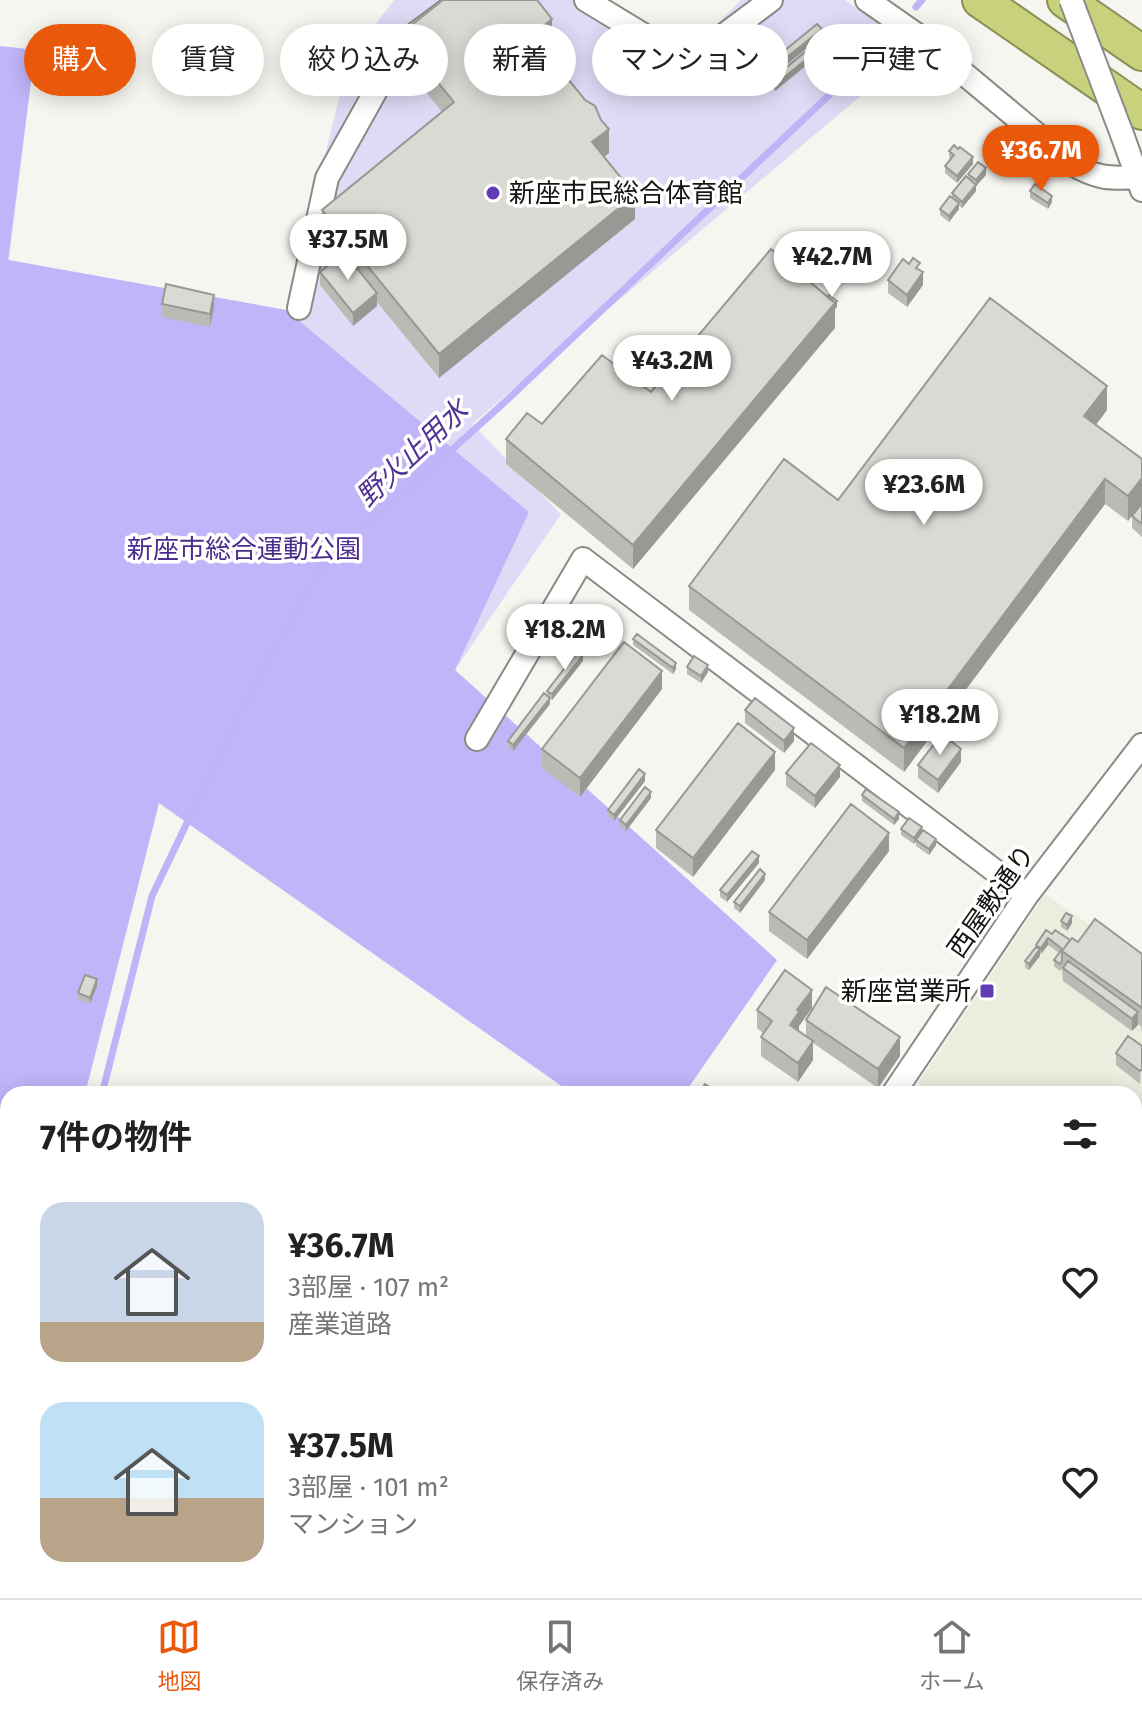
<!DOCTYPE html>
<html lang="ja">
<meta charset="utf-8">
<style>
:root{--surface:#fff;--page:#f2f2f2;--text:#222;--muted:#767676;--line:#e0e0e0;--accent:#ea580c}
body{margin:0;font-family:"Fira Sans","Noto Sans JP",sans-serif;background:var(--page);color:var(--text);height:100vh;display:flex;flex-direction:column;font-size:30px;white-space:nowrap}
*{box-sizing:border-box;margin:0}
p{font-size:26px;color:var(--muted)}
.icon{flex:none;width:44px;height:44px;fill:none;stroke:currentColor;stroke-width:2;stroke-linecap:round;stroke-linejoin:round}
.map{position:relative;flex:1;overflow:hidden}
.side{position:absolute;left:0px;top:1086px;width:1142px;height:512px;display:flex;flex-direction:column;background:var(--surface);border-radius:24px 24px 0 0;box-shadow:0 4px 20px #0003}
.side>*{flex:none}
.banner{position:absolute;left:24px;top:24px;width:1094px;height:72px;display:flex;gap:16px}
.price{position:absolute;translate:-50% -68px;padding:0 18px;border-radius:28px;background:#fff;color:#222;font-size:26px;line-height:52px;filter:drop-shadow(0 2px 4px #0008)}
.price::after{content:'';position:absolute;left:50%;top:48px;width:24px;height:18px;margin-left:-12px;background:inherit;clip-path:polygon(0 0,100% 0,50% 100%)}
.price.active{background:var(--accent);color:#fff}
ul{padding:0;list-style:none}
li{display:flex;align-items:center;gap:24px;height:200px;padding:0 40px}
li span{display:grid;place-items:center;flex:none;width:224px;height:160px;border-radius:24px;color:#555}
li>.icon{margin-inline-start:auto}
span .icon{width:96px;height:96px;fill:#fffc;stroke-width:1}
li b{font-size:34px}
h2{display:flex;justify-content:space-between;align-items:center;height:96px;padding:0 40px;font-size:34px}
.tag{padding:0 28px;border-radius:36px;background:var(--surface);box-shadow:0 4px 20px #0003;font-size:28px;line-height:72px}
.tag.active{background:var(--accent);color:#fff}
.tab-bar{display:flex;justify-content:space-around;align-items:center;height:112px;border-top:2px solid var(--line);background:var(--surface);font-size:22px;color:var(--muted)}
.tab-bar a{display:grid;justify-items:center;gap:4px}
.tab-bar .active{color:var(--accent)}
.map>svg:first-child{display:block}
</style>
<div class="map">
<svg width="1142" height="1598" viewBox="0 0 1142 1598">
<rect width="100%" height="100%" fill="#f5f6f0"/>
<path fill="#ebeddf" d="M 1045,894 L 1142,961 L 1142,1258 L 1134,1250 L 1134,1094 L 932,1094 L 918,1083 Z"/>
<path fill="#dfdbf6" d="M 394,0 L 608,0 L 691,50 L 741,0 L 845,0 L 915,50 L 472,424 L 561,514 L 455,670 L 777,960 L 684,1094 L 573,1094 L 159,803 L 85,1094 L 8,1094 L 8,1399 L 0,1430 L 0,46 L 35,50 L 9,260 L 286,310 L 349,59 Z
M 45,1590 L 303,1590 L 314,1598 L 61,1598 Z"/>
<path fill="#c1b5f9" d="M 0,46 L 35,50 L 8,260 L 286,310 L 529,512 L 455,670 L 777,960 L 684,1094 L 573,1094 L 159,803 L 85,1094 L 8,1094 L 8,1399 L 0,1430 Z"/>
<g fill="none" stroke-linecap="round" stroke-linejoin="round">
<path stroke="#bfb4f8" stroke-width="7" d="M 916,7 L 922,0
M 102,1094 L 152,896 L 241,710 L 320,569 L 508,399 L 882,45
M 0,1578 L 8,1545"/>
<g stroke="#8a8b85" stroke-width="26">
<path id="minor" d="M 586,0 L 688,62 L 771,0
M 867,0 L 920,37 L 1071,163 C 1095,178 1109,179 1137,177
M 1123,137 L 1142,190
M 299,308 L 327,178 L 402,44 L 461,0
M 477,739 L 583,559 L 1027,895
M 893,1094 L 1027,895 L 1142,745
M 1134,1492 L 1142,1480
M 1049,1590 L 1060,1598
M 577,1598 L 582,1590"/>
</g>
<g stroke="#8a8f57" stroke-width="38">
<path id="highway" d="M 980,0 L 1142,112
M 1065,0 L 1142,53"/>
</g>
<use href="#minor" stroke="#fff" stroke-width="22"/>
<use href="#highway" stroke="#cad17c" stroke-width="34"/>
<g stroke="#8a8b85" stroke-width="26" stroke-linecap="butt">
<path id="minor-bridge" d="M 1071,0 L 1123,137"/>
</g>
<use href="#minor-bridge" stroke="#fff" stroke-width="22"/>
</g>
<path fill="#bbbbb5" d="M 399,35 L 552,44 L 543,52 L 609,153 L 604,157 L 635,219 L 439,378 L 377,302 L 377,306 L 353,326 L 320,285 L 320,272 L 339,256 L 322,235 L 322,210 L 442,112 L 399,59 Z
M 822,36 L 766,81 L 762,75 L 762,69 Z
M 831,45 L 775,91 L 771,86 L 771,80 Z
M 949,151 L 973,164 L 957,183 L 945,173 L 945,166 L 951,159 L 949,157 Z
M 968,174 L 986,175 L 976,186 L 976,191 L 962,208 L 959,206 L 959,209 L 949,222 L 940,215 L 940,209 L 952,197 L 952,193 L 968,178 Z
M 1030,191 L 1052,202 L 1048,209 L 1030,198 Z
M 888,280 L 923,285 L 907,307 L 888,293 Z
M 162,304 L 214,307 L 210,327 L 162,317 Z
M 837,307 L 835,309 L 835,328 L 633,569 L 506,464 L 506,439 L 542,424 L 651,392 Z
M 1107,410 L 1096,425 L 1142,503 L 1142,537 L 1132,528 L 1132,516 L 1128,521 L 1105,504 L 904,772 L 689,610 L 689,586 L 838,500 Z
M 633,639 L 676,669 L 673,674 L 633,645 Z
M 583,661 L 552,700 L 550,699 L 550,704 L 513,751 L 508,747 L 508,741 L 547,696 L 547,691 Z
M 687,667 L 708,672 L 701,683 L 687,674 Z
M 662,689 L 580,797 L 542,768 L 542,749 Z
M 745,710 L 794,741 L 784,753 L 745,723 Z
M 961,762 L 938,793 L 918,778 L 918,765 Z
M 775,770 L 693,877 L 656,848 L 656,830 Z
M 786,773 L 840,777 L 815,808 L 786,786 Z
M 645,781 L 614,821 L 608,816 L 608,810 Z
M 862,795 L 899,819 L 894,825 L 862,801 Z
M 651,798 L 626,831 L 620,827 L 620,820 Z
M 901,829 L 922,832 L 936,845 L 929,855 L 916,846 L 916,841 L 914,844 L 901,835 Z
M 889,851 L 807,959 L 769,931 L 769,912 Z
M 759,863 L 727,902 L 720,897 L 720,890 Z
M 765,880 L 740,913 L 734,908 L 734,902 Z
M 1061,921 L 1072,923 L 1067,931 L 1061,927 Z
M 1052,934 L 1078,942 L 1142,954 L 1142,1034 L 1141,1026 L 1138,1024 L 1132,1031 L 1063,981 L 1062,968 L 1060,971 L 1054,966 L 1054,960 L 1059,953 L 1048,945 L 1041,954 L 1040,953 L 1040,956 L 1029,970 L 1025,968 L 1025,961 L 1036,947 L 1036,945 Z
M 97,986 L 90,1004 L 78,999 L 78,993 Z
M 812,1008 L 799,1026 L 799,1031 L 806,1036 L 806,1020 L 900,1056 L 878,1088 L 813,1043 L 813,1060 L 798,1082 L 761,1056 L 761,1037 L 764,1034 L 757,1028 L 757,1010 Z
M 1142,1046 L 1140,1084 L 1116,1065 L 1116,1053 Z
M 1142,1390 L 1142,1439 L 1139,1436 L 1139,1443 L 1134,1451 L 1134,1401 Z
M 1142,1495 L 1142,1550 L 1134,1544 L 1134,1503 L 1138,1506 L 1138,1500 Z
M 1142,1553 L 1142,1598 L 1085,1598 L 1085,1591 L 1083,1590 L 1134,1590 L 1134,1564 Z
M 708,1590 L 738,1590 L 732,1598 L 723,1598 L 716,1593 L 715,1595 Z
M 824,1590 L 859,1590 L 854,1598 L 832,1598 L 824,1593 Z"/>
<path fill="#989994" d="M 552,19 L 552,44 L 541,53 L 534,34 Z
M 822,29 L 822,36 L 766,81 L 766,74 Z
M 831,39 L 831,45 L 775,91 L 775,85 Z
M 609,129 L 609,153 L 592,167 L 592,142 Z
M 973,157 L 973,164 L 957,183 L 957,176 Z
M 986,168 L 986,175 L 976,186 L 976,191 L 962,208 L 962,202 L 976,185 L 976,180 Z
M 635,195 L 635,219 L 439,378 L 439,354 Z
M 1052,196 L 1052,202 L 1048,209 L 1048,203 Z
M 959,203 L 959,209 L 949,222 L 949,216 Z
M 923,272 L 923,285 L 907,307 L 907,295 Z
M 377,293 L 377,306 L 353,326 L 353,313 Z
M 214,295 L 214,307 L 210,327 L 210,314 Z
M 837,301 L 837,307 L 835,309 L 835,328 L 633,569 L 633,545 Z
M 1107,386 L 1107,410 L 1084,440 L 1084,416 Z
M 1142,478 L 1142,502 L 1128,521 L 1128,496 Z
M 1105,479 L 1105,504 L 904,772 L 904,748 Z
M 583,655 L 583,661 L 552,700 L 552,694 Z
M 676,663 L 676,669 L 673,674 L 673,668 Z
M 708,665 L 708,672 L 701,683 L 701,676 Z
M 662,671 L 662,689 L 580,797 L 580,778 Z
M 550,698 L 550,704 L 513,751 L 513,745 Z
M 794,728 L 794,741 L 784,753 L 784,741 Z
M 961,749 L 961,762 L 938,793 L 938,780 Z
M 775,752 L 775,770 L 693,877 L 693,858 Z
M 840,765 L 840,777 L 815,808 L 815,796 Z
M 645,774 L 645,781 L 614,821 L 614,815 Z
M 651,792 L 651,798 L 626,831 L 626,825 Z
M 899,812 L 899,819 L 894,825 L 894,819 Z
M 922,827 L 922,833 L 914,844 L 914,838 Z
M 889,833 L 889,851 L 807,959 L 807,940 Z
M 936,839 L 936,845 L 929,855 L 929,849 Z
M 759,856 L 759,863 L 727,902 L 727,895 Z
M 765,874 L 765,880 L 740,913 L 740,906 Z
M 1072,916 L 1072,923 L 1067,931 L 1067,925 Z
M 1048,938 L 1048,945 L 1041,954 L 1041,948 Z
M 1040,949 L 1040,956 L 1029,970 L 1029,964 Z
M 97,979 L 97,986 L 90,1004 L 90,998 Z
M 812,990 L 812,1008 L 799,1026 L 799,1031 L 790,1025 L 797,1010 Z
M 1138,1012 L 1138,1025 L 1132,1031 L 1132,1019 Z
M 900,1037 L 900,1056 L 878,1088 L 878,1069 Z
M 813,1041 L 813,1060 L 798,1082 L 798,1063 Z
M 1139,1430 L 1139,1443 L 1134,1451 L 1134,1438 Z
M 729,1590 L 738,1590 L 732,1598 L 729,1598 Z
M 852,1590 L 859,1590 L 854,1598 L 851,1598 Z
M 910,1590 L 917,1590 L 912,1598 L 910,1598 Z
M 1109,1590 L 1118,1590 L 1112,1598 L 1105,1598 L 1105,1594 Z"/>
<path fill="#d9dad3" stroke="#989994" stroke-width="2" d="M 443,0 L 537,0 L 552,19 L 534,34 L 541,42 L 537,45 L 554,66 L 556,64 L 585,100 L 595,106 L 601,120 L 609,129 L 592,142 L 635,195 L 439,354 L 322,210 L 454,102 L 399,35 Z
M 817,24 L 822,29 L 766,74 L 762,69 Z
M 827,34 L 831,39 L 775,85 L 771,80 Z
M 954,145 L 958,149 L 960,147 L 973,157 L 957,176 L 945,166 L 954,155 L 949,151 Z
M 978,162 L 986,168 L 976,180 L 968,174 Z
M 966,176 L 976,185 L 962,202 L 952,193 Z
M 1035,184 L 1052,196 L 1048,203 L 1030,191 Z
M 950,196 L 959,203 L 949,216 L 940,209 Z
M 771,249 L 835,303 L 633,545 L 506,439 L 527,413 L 542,424 L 602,355 L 651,392 Z
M 344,252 L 377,293 L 353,313 L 320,272 Z
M 913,258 L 920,263 L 916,268 L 923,272 L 907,295 L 888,280 L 903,259 L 909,264 Z
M 166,284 L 214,295 L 210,314 L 162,304 Z
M 829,295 L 837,301 L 835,303 L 828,297 Z
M 990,298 L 1107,386 L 1084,416 L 1142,459 L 1142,478 L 1128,496 L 1105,479 L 904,748 L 689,586 L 784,459 L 838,500 Z
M 1142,503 L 1142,524 L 1132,516 Z
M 637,634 L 676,663 L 673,668 L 633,639 Z
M 624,642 L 662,671 L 580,778 L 542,749 Z
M 578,651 L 583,655 L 552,694 L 547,691 Z
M 694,656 L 708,665 L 701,676 L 687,667 Z
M 544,693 L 550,698 L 513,745 L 508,741 Z
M 755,698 L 794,728 L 784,741 L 745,710 Z
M 738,723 L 775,752 L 693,858 L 656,830 Z
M 942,734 L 961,749 L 938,780 L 918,765 Z
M 811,743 L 840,765 L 815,796 L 786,773 Z
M 639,769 L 645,774 L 614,815 L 608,810 Z
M 645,787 L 651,792 L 626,825 L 620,820 Z
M 866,789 L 899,812 L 894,819 L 862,795 Z
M 851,804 L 889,833 L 807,940 L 769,912 Z
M 909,818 L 922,827 L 914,838 L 901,829 Z
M 923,830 L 936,839 L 929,849 L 916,840 Z
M 752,851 L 759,856 L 727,895 L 720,890 Z
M 760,869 L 765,874 L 740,906 L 734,902 Z
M 1066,913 L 1072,916 L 1067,925 L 1061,921 Z
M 1095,919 L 1142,954 L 1142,1008 L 1062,951 L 1072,938 L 1078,942 Z
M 1046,930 L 1052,934 L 1055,930 L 1070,940 L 1062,951 L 1062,961 L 1060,964 L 1054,960 L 1062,949 L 1048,938 L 1041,948 L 1036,945 Z
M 1036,947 L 1040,949 L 1029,964 L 1025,961 Z
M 1068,961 L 1138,1012 L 1132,1019 L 1063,968 Z
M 785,970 L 812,990 L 797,1010 L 799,1012 L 790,1025 L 813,1041 L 798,1063 L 761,1037 L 772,1021 L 757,1010 Z
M 85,975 L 97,979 L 90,998 L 78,993 Z
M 826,987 L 900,1037 L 878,1069 L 806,1020 Z
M 1128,1036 L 1142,1046 L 1142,1069 L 1140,1071 L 1116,1053 Z
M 705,1084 L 720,1094 L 699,1094 Z
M 1142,1390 L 1142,1426 L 1134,1420 L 1134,1401 Z
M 1134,1427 L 1139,1430 L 1134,1438 Z
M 1134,1503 L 1142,1509 L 1142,1537 L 1134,1531 Z
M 1142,1553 L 1142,1588 L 1134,1583 L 1134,1564 Z
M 1134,1587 L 1142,1593 L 1142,1598 L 1110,1598 L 1116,1590 L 1134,1590 Z
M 608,1590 L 619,1590 L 631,1598 L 603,1598 Z
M 889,1590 L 904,1590 L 909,1593 L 906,1598 L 880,1598 L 883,1592 L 887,1594 Z
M 965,1590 L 1042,1590 L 1053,1598 L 959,1598 Z
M 1089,1590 L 1109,1590 L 1105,1594 L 1100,1591 L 1096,1595 Z"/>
<g fill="#613cb4" stroke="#fffffe" stroke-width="3">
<circle cx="493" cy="193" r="8"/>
<rect x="979" y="983" width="16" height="16" rx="4"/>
</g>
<g text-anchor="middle" stroke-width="7" stroke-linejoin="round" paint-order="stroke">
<g font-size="26" fill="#141412" stroke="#fffffe" text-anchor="start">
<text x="509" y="202">新座市民総合体育館</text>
<text x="971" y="1000" text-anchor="end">新座営業所</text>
</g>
<g font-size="26" fill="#4b2d8d" stroke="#fffffe">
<text x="244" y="558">新座市総合運動公園</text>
</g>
<g font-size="26" fill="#141412" stroke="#fffffe">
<text transform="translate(991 901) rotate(-55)" y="9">西屋敷通り</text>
</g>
<g font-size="28" font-style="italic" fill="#4f3292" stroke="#fffffe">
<text transform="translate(412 453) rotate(-43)" y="10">野火止用水</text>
</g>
</g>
</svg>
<b class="price active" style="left:1041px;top:193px">¥36.7M</b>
<b class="price" style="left:348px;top:282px">¥37.5M</b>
<b class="price" style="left:832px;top:299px">¥42.7M</b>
<b class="price" style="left:672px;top:403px">¥43.2M</b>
<b class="price" style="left:924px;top:527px">¥23.6M</b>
<b class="price" style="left:565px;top:672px">¥18.2M</b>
<b class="price" style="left:940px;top:757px">¥18.2M</b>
<div class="banner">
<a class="tag active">購入</a>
<a class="tag">賃貸</a>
<a class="tag">絞り込み</a>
<a class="tag">新着</a>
<a class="tag">マンション</a>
<a class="tag">一戸建て</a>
</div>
<section class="side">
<h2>7件の物件<svg class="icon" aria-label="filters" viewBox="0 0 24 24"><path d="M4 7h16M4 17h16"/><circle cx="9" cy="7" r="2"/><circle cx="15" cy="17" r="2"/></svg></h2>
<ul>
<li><span style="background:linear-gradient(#c9d6e8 75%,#b9a48a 0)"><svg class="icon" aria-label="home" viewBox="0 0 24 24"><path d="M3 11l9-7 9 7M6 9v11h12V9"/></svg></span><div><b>¥36.7M</b><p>3部屋 · 107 m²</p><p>産業道路</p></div><svg class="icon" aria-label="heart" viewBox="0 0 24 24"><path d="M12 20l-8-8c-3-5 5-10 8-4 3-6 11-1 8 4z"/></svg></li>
<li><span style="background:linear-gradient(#bfe0f5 60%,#b9a48a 0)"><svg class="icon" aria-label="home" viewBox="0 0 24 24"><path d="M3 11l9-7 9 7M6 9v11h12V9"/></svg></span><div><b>¥37.5M</b><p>3部屋 · 101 m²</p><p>マンション</p></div><svg class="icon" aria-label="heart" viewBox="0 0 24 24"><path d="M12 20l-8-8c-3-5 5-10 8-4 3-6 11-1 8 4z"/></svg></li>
</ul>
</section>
</div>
<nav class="tab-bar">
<a class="active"><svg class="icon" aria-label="map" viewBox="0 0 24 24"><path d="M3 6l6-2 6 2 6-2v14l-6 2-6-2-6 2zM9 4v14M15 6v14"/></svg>地図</a>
<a><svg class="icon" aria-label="saved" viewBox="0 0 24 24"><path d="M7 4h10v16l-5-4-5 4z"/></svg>保存済み</a>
<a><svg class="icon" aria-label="home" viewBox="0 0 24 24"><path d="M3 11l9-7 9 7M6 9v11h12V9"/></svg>ホーム</a>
</nav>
